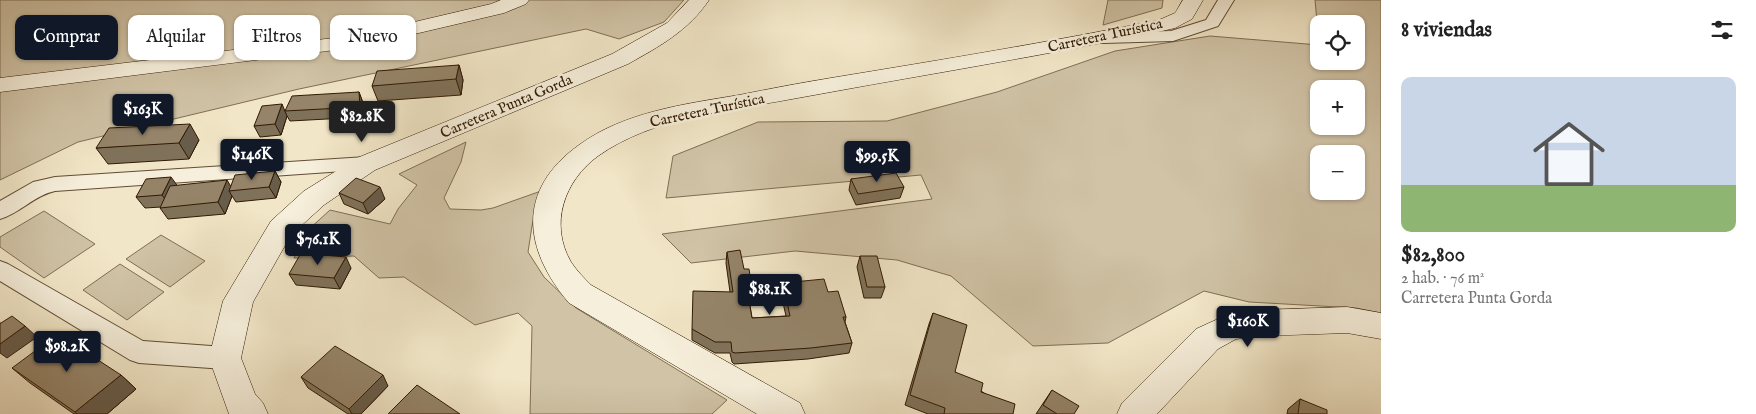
<!DOCTYPE html>
<html lang="es">
<meta charset="utf-8">
<style>
:root{--surface:#fff;--page:#f2f2f2;--text:#222;--muted:#767676;--line:#e0e0e0;--accent:#111827}
body{margin:0;font-family:"IM FELL English",serif;background:var(--page);color:var(--text);height:100vh;display:flex;flex-direction:column;font-size:19px;white-space:nowrap}
*{box-sizing:border-box;margin:0}
p{font-size:16px;color:var(--muted)}
.icon{flex:none;width:28px;height:28px;fill:none;stroke:currentColor;stroke-width:2;stroke-linecap:round;stroke-linejoin:round}
.map{position:relative;flex:1;overflow:hidden}
.side{display:flex;flex-direction:column;background:var(--surface);width:375px}
.side>*{flex:none}
.top-card{position:absolute;left:15px;top:15px;width:475px;height:45px;display:flex;gap:10px}
.tools{position:absolute;left:1310px;top:15px;display:grid;gap:10px}
.tools a{display:grid;place-items:center;width:55px;height:55px;border-radius:10px;background:var(--surface);box-shadow:0 1px 4px #0004;font-size:25px}
.price{position:absolute;translate:-50% -42px;padding:0 11px;border-radius:5px;background:var(--accent);color:#fff;font-size:16px;line-height:32px;filter:drop-shadow(0 1px 2px #0008)}
.price::after{content:'';position:absolute;left:50%;top:30px;width:15px;height:11px;margin-left:-8px;background:inherit;clip-path:polygon(0 0,100% 0,50% 100%)}
.price.selected{background:#222;color:#fff}
ul{padding:0;list-style:none}
li{display:grid;align-content:center;gap:10px;height:265px;padding:0 20px}
li+li{border-top:1px solid var(--line)}
li span{display:grid;place-items:center;height:155px;border-radius:10px;color:#555}
li>.icon{margin-inline-start:auto}
span .icon{width:90px;height:90px;fill:#fffc;stroke-width:1}
li b{font-size:21px}
h2{display:flex;justify-content:space-between;align-items:center;height:60px;padding:0 20px;font-size:21px}
.pill{padding:0 18px;border-radius:10px;background:var(--surface);box-shadow:0 1px 4px #0004;font-size:18px;line-height:45px}
.pill.selected{background:var(--accent);color:#fff}
main{display:flex;flex:1;min-height:0}
.map>svg:first-child{display:block}
</style>
<main>
<div class="map">
<svg width="1381" height="414" viewBox="0 0 1381 414">
<rect width="100%" height="100%" fill="#f1e6c7"/>
<filter id="stains"><feTurbulence type="fractalNoise" baseFrequency=".004" numOctaves="4"/><feColorMatrix values="0 0 0 0 .2 0 0 0 0 .09 0 0 0 0 .02 0 0 0 .5 -.17"/></filter>
<radialGradient id="worn" r=".72"><stop offset=".6" stop-color="#630" stop-opacity="0"/><stop offset="1" stop-color="#630" stop-opacity=".3"/></radialGradient>
<path fill="#d0c3a6" stroke="#806e54" fill-rule="evenodd" d="M 0,0 L 684,0 L 664,22 L 619,39 L 586,29 L 299,89 L 78,142 L 0,180 Z
M 1108,0 L 1163,0 L 1162,8 L 1103,25 Z
M 1315,0 L 1381,0 L 1381,313 L 1356,308 L 1249,302 L 1204,291 L 1108,343 L 1033,346 L 951,276 L 897,260 L 795,251 L 691,263 L 662,234 L 932,199 L 921,175 L 666,198 L 673,156 L 758,122 L 887,121 L 997,92 L 1115,51 L 1210,36 L 1319,45 L 1319,61 L 1356,61 L 1356,24 L 1319,24 L 1319,43 ZM 1319,89 L 1356,89 L 1356,126 L 1319,126 ZM 1319,154 L 1356,154 L 1356,191 L 1319,191 Z
M 466,142 L 461,162 L 444,198 L 450,209 L 481,210 L 493,208 L 541,191 L 532,226 L 528,252 L 544,277 L 576,308 L 727,400 L 712,414 L 530,414 L 532,326 L 518,313 L 475,325 L 404,277 L 379,278 L 354,256 L 294,258 L 308,230 L 330,210 L 390,224 L 398,209 L 417,185 L 399,174 Z
M 44,211 L 95,244 L 44,278 L 0,247 L 0,237 Z
M 161,235 L 205,261 L 170,287 L 126,259 Z
M 120,264 L 164,292 L 127,320 L 83,290 Z"/>
<g fill="none" stroke-linecap="round" stroke-linejoin="round">
<g stroke="#614d34" stroke-width="2">
<path id="street" d="M 1218,0 L 1234,0 L 1218,26 L 1173,41 L 1104,43 L 1098,42 L 1096,38 L 1098,34 L 1104,33 L 1171,31 L 1206,20 Z
M 366,157 L 373,159 L 376,164 L 373,169 L 55,191 C 35,195 20,213 0,219 L 0,201 L 33,182 L 55,177 Z
M 0,261 L 8,264 L 143,341 L 225,347 L 234,350 L 238,358 L 234,366 L 225,369 L 139,363 L 130,360 L 0,281 Z"/>
</g>
<g stroke="#311a03" stroke-width="1">
<path id="secondary" d="M 501,0 L 529,0 L 526,4 L 504,13 L 359,47 L 0,92 L 0,78 L 359,35 L 491,4 Z
M 689,0 L 709,0 C 688,31 660,46 628,64 L 375,170 L 324,205 L 291,235 L 253,302 L 241,358 L 255,394 L 263,403 L 268,414 L 229,414 L 209,358 L 223,301 L 271,221 L 304,191 L 357,158 L 612,54 L 667,23 Z
M 1183,0 L 1203,0 L 1192,19 L 1175,28 C 1155,33 1133,37 1112,41 C 1006,62 899,79 792,99 C 728,111 653,117 598,156 C 564,181 549,224 571,262 C 577,271 584,278 591,285 L 800,403 L 805,414 L 757,414 L 569,303 C 523,249 516,190 579,145 C 624,112 685,104 739,95 C 769,89 800,83 831,78 C 941,60 1050,42 1159,20 L 1175,13 Z
M 1347,307 L 1381,313 L 1381,339 L 1347,333 L 1259,336 L 1236,339 L 1218,349 L 1157,414 L 1117,414 L 1122,403 L 1196,329 L 1220,318 L 1231,314 L 1259,310 Z"/>
</g>
<use href="#street" fill="#f6efdb" fill-rule="evenodd"/>
<use href="#secondary" fill="#f6efdb" fill-rule="evenodd"/>
</g>
<path fill="#80725a" stroke="#311a03" d="M 459,65 L 463,80 L 461,95 L 378,101 L 372,86 Z
M 359,92 L 363,103 L 364,117 L 290,121 L 287,116 L 281,135 L 260,137 L 254,126 L 285,110 Z
M 199,140 L 189,159 L 108,164 L 96,148 Z
M 275,171 L 281,182 L 276,198 L 236,202 L 232,196 L 225,214 L 168,219 L 160,208 L 161,207 L 145,208 L 136,197 L 177,186 L 231,187 Z
M 851,179 L 904,187 L 900,198 L 856,205 L 849,190 Z
M 339,193 L 385,199 L 368,214 L 344,204 Z
M 727,252 L 744,269 L 752,289 L 751,300 L 749,300 L 752,318 L 786,316 L 781,294 L 783,283 L 828,292 L 846,317 L 845,322 L 852,343 L 849,353 L 808,359 L 734,364 L 732,362 L 730,353 L 715,353 L 692,340 L 692,329 L 730,292 L 726,263 Z
M 860,256 L 885,287 L 881,298 L 864,298 L 857,267 Z
M 351,268 L 340,289 L 296,285 L 289,274 Z
M 933,313 L 955,372 L 1013,414 L 928,414 L 905,405 L 929,324 Z
M 12,368 L 121,375 L 136,389 L 107,414 L 74,414 L 30,383 Z
M 301,377 L 388,386 L 361,414 L 348,414 L 308,388 Z
M 1052,390 L 1074,414 L 1036,414 Z
M 1300,399 L 1327,414 L 1287,414 L 1288,409 Z"/>
<path fill="#685c4a" stroke="#311a03" d="M 459,65 L 463,80 L 461,95 L 456,79 Z
M 359,92 L 363,103 L 364,117 L 360,107 Z
M 282,104 L 287,116 L 281,135 L 275,124 Z
M 190,124 L 199,140 L 189,159 L 179,143 Z
M 275,171 L 281,182 L 276,198 L 269,187 Z
M 171,177 L 179,188 L 170,206 L 162,195 Z
M 227,180 L 233,190 L 229,191 L 232,196 L 225,214 L 218,202 Z
M 380,187 L 385,199 L 368,214 L 363,203 Z
M 346,257 L 351,268 L 340,289 L 334,278 Z
M 25,326 L 37,337 L 7,358 L 0,353 L 0,344 Z
M 121,375 L 136,389 L 107,414 L 77,414 L 75,412 Z
M 383,375 L 388,386 L 361,414 L 352,414 L 349,409 Z"/>
<path fill="#958469" stroke="#311a03" d="M 459,65 L 456,79 L 372,86 L 377,71 Z
M 359,92 L 360,107 L 285,111 L 292,96 Z
M 282,104 L 275,124 L 254,126 L 262,106 Z
M 190,124 L 179,143 L 96,148 L 109,128 Z
M 275,171 L 269,187 L 229,191 L 235,175 Z
M 896,173 L 904,187 L 858,194 L 851,179 Z
M 171,177 L 162,195 L 136,197 L 146,179 Z
M 356,178 L 380,187 L 363,203 L 339,193 Z
M 227,180 L 218,202 L 160,208 L 170,186 Z
M 740,250 L 744,269 L 749,269 L 752,289 L 747,289 L 752,318 L 790,316 L 783,283 L 824,279 L 828,292 L 838,291 L 846,317 L 843,317 L 852,343 L 811,348 L 735,353 L 732,352 L 731,342 L 715,342 L 692,329 L 693,291 L 733,292 L 727,252 Z
M 301,253 L 346,257 L 334,278 L 289,274 Z
M 860,256 L 877,256 L 885,287 L 867,287 Z
M 933,313 L 967,325 L 955,372 L 983,383 L 981,392 L 1015,404 L 1013,414 L 944,414 L 945,408 L 910,395 Z
M 12,316 L 25,326 L 0,344 L 0,323 L 1,323 Z
M 58,334 L 121,375 L 75,412 L 12,368 Z
M 335,346 L 383,375 L 349,409 L 301,377 Z
M 417,385 L 460,414 L 388,414 Z
M 1052,390 L 1079,406 L 1074,414 L 1057,414 L 1043,405 Z
M 1300,399 L 1327,410 L 1327,414 L 1298,414 Z"/>
<g text-anchor="middle" stroke-width="5" stroke-linejoin="round" paint-order="stroke">
<g font-size="15" fill="#311a03" stroke="#f6efdb">
<text transform="translate(1105 35) rotate(-12)" y="5">Carretera Turística</text>
<text transform="translate(506 106) rotate(-23)" y="5">Carretera Punta Gorda</text>
<text transform="translate(707 110) rotate(-12)" y="5">Carretera Turística</text>
</g>
</g>
<rect width="100%" height="100%" filter="url(#stains)"/>
<rect width="100%" height="100%" fill="url(#worn)"/>
</svg>
<div class="tools">
<a><svg class="icon" aria-label="locate" viewBox="0 0 24 24"><circle cx="12" cy="12" r="6"/><path d="M12 2v4M12 18v4M2 12h4M18 12h4"/></svg></a>
<a>+</a>
<a>−</a>
</div>
<b class="price" style="left:143px;top:136px">$163K</b>
<b class="price selected" style="left:362px;top:143px">$82.8K</b>
<b class="price" style="left:252px;top:181px">$146K</b>
<b class="price" style="left:877px;top:183px">$99.5K</b>
<b class="price" style="left:318px;top:266px">$76.1K</b>
<b class="price" style="left:770px;top:316px">$88.1K</b>
<b class="price" style="left:1248px;top:348px">$160K</b>
<b class="price" style="left:67px;top:373px">$98.2K</b>
<div class="top-card">
<a class="pill selected">Comprar</a>
<a class="pill">Alquilar</a>
<a class="pill">Filtros</a>
<a class="pill">Nuevo</a>
</div>
</div>
<section class="side">
<h2>8 viviendas<svg class="icon" aria-label="filters" viewBox="0 0 24 24"><path d="M4 7h16M4 17h16"/><circle cx="9" cy="7" r="2"/><circle cx="15" cy="17" r="2"/></svg></h2>
<ul>
<li><span style="background:linear-gradient(#c9d6e8 70%,#8fb573 0)"><svg class="icon" aria-label="home" viewBox="0 0 24 24"><path d="M3 11l9-7 9 7M6 9v11h12V9"/></svg></span><div><b>$82,800</b><p>2 hab. · 76 m²</p><p>Carretera Punta Gorda</p></div></li>
</ul>
</section>
</main>
